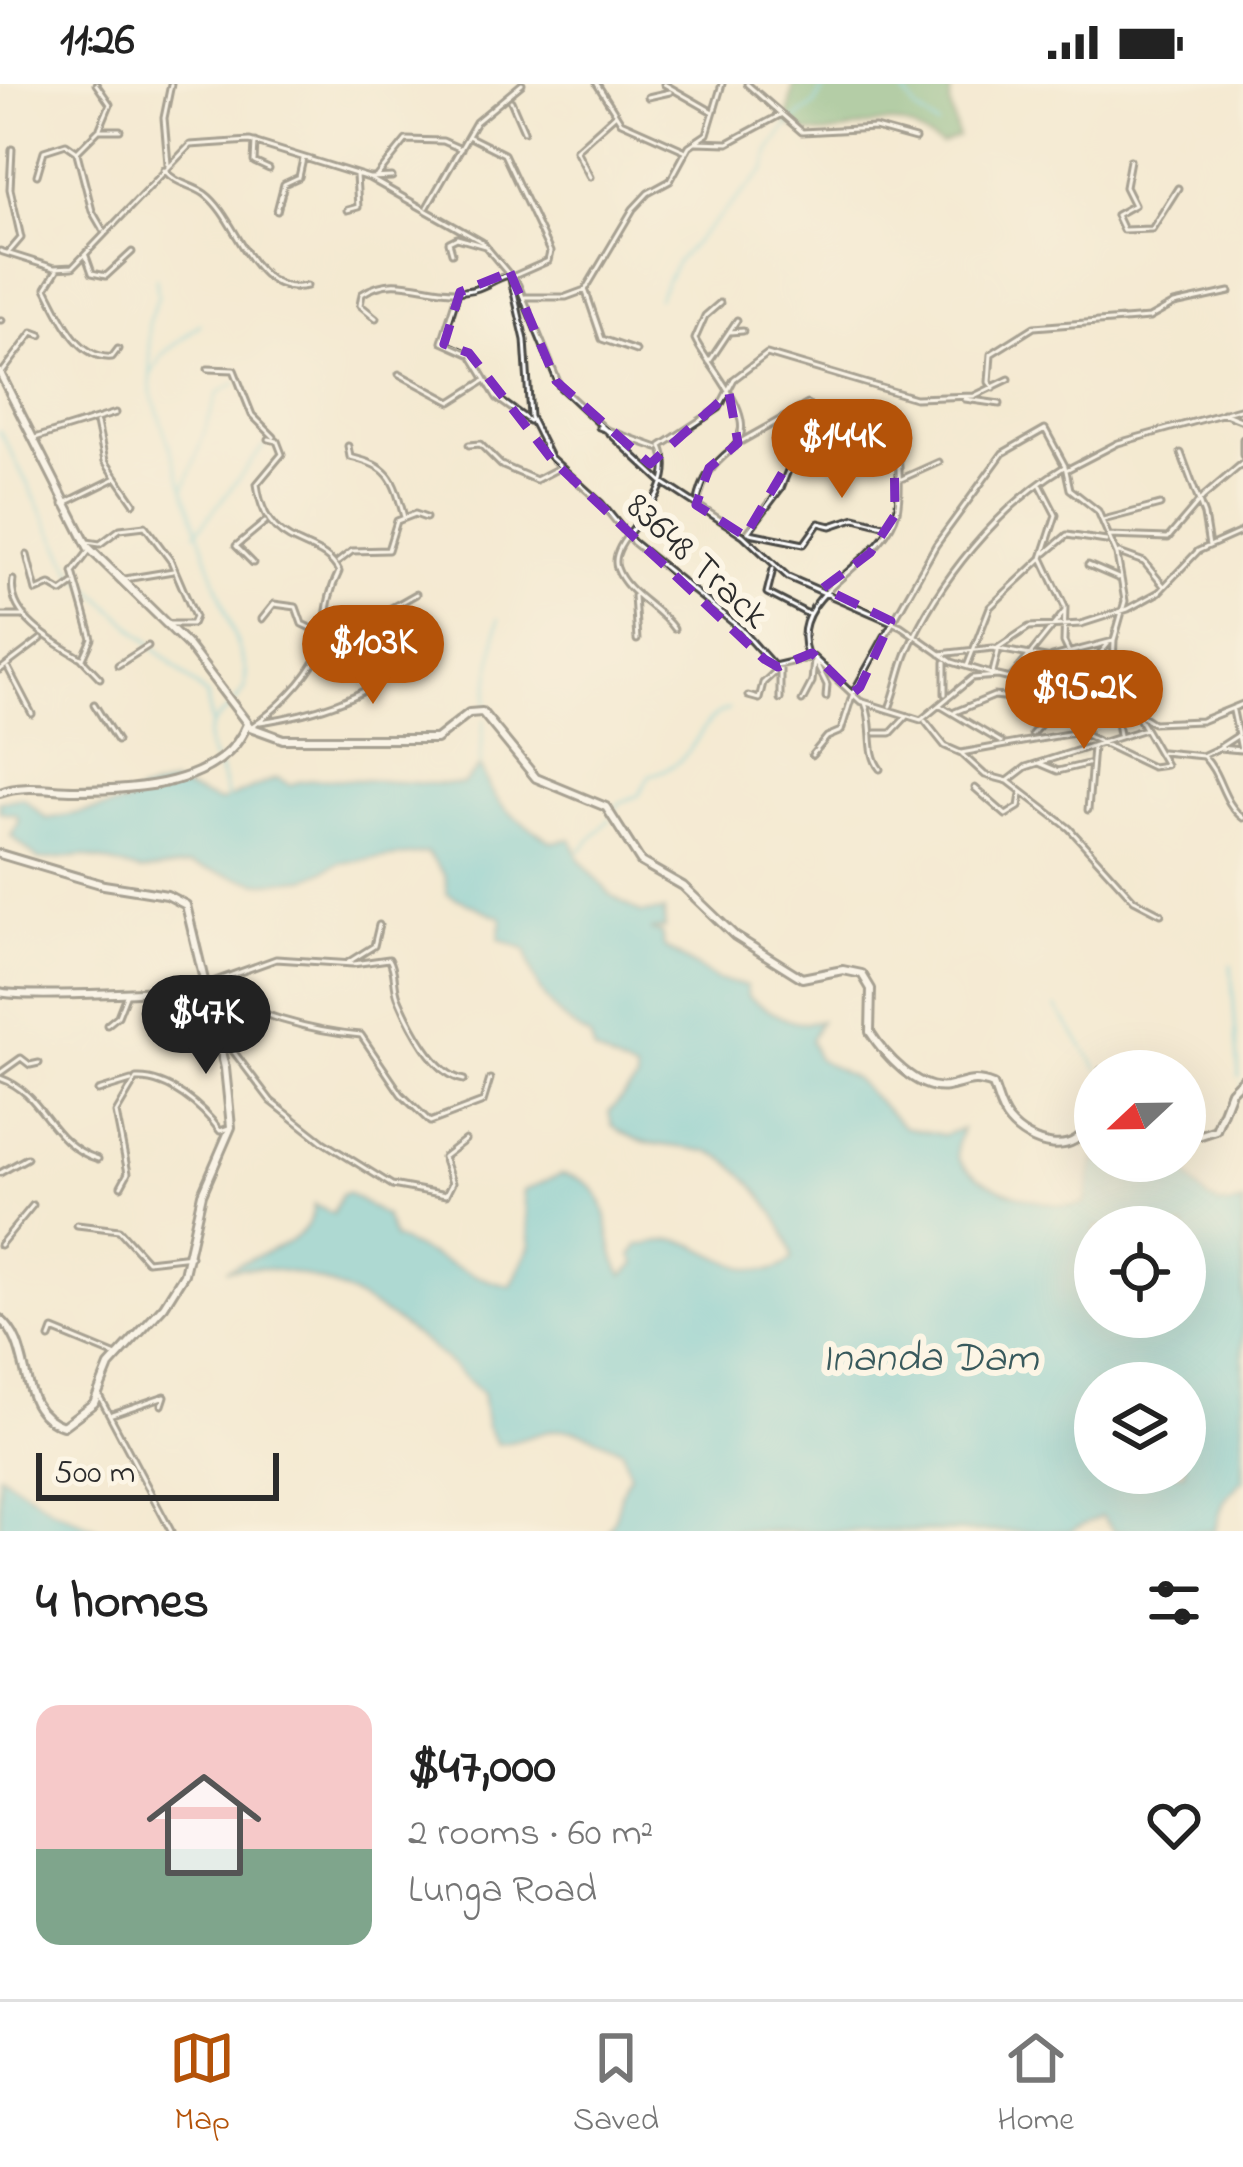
<!DOCTYPE html>
<meta charset="utf-8">
<style>
:root{--surface:#fff;--page:#f6f6f6;--text:#222;--muted:#767676;--line:#e0e0e0;--accent:#b45309}
body{margin:0;font-family:"Indie Flower",sans-serif;background:var(--page);color:var(--text);height:100vh;display:flex;flex-direction:column;font-size:45px;white-space:nowrap}
*{box-sizing:border-box;margin:0}
p{font-size:39px;color:var(--muted)}
.icon{flex:none;width:66px;height:66px;fill:none;stroke:currentColor;stroke-width:2;stroke-linecap:round;stroke-linejoin:round}
.map{position:relative;height:1447px;overflow:hidden}
.drawer{display:flex;flex-direction:column;background:var(--surface);flex:1}
.drawer>*{flex:none}
.needle{width:78px;rotate:248deg}
.fabs{position:absolute;left:1074px;top:966px;display:grid;gap:24px}
.fabs a{display:grid;place-items:center;width:132px;height:132px;border-radius:50%;background:var(--surface);box-shadow:0 12px 48px #0002;font-size:60px}
.scale{position:absolute;left:36px;bottom:30px;width:243px;box-sizing:border-box;padding-left:12px;border:6px solid #2b2b2b;border-top:0;font-size:33px;line-height:42px;white-space:nowrap;color:#2b2b2b;-webkit-text-stroke:9px #fcf5e5;paint-order:stroke}
.price{position:absolute;translate:-50% -102px;padding:0 27px;border-radius:42px;background:var(--accent);color:#fff;font-size:39px;line-height:78px;filter:drop-shadow(0 3px 6px #0008)}
.price::after{content:'';position:absolute;left:50%;top:72px;width:36px;height:27px;margin-left:-18px;background:inherit;clip-path:polygon(0 0,100% 0,50% 100%)}
.price.on{background:#222;color:#fff}
ul{padding:0;list-style:none}
li{display:flex;align-items:center;gap:36px;height:300px;padding:0 36px}
li span{display:grid;place-items:center;flex:none;width:336px;height:240px;border-radius:24px;color:#555}
li>.icon{margin-inline-start:auto}
span .icon{width:144px;height:144px;fill:#fffc;stroke-width:1}
li b{font-size:51px}
h2{display:flex;justify-content:space-between;align-items:center;height:144px;padding:0 36px;font-size:51px}
.status{display:flex;justify-content:space-between;align-items:center;height:84px;padding:0 60px;background:var(--surface);direction:ltr}
.status svg{height:33px;fill:currentColor}
.tabs{display:flex;justify-content:space-around;align-items:center;height:168px;border-top:3px solid var(--line);background:var(--surface);font-size:33px;color:var(--muted)}
.tabs a{display:grid;justify-items:center;gap:6px}
.tabs .on{color:var(--accent)}
.map>svg:first-child{display:block}
</style>
<div class="status"><b>11:26</b><svg viewBox="0 0 49 12"><path d="M0 12V9h3v3zM5 12V6h3v6zM10 12V3h3v9zM15 12V0h3v12zM26 1h20v11H26zM47 4h2v5h-2z"/></svg></div>
<div class="map">
<svg width="1243" height="1447" viewBox="0 0 1243 1447">
<rect width="100%" height="100%" fill="#fcf5e5"/>
<filter id="ink" filterUnits="userSpaceOnUse"><feTurbulence type="fractalNoise" baseFrequency=".00833" numOctaves="2"/><feDisplacementMap in="SourceGraphic" scale="24" xChannelSelector="R" yChannelSelector="G"/><feConvolveMatrix kernelMatrix="1 2 1 2 8 2 1 2 1" color-interpolation-filters="sRGB"/></filter>
<filter id="wash" filterUnits="userSpaceOnUse"><feTurbulence type="fractalNoise" baseFrequency=".004" numOctaves="4" result="noise"/><feDisplacementMap in="SourceGraphic" scale="48" xChannelSelector="R" yChannelSelector="G"/><feGaussianBlur stdDeviation="2.7" result="paint"/><feColorMatrix in="noise" values="0 0 0 0 0 0 0 0 0 0 0 0 0 0 0 0 0 1.4 0 .05"/><feComposite in="paint" operator="in"/></filter>
<g filter="url(#wash)">
<rect width="100%" height="100%" fill="#f4ead1"/>
<path fill="#66ac71" stroke="#486c4e" stroke-width="3" d="M 793,0 L 951,0 L 950,20 L 958,53 L 941,61 C 924,53 909,39 889,39 C 852,40 822,63 787,39 Z"/>
<path fill="#5ac6d3" stroke="#42787f" stroke-width="3" fill-rule="evenodd" d="M 480,682 C 496,727 514,732 552,758 L 571,755 L 579,775 L 611,811 L 641,829 L 664,827 L 665,844 L 650,846 L 661,849 L 664,863 L 717,896 L 746,902 L 748,913 C 773,928 790,945 820,937 L 810,956 L 818,975 L 854,994 L 904,1043 L 943,1051 L 962,1045 C 959,1054 955,1063 958,1073 C 969,1101 1057,1129 1085,1120 L 1095,1071 L 1095,1077 L 1137,1077 L 1138,1089 L 1145,1095 L 1154,1077 L 1180,1077 C 1194,1102 1209,1130 1243,1119 L 1243,1396 L 1224,1417 L 1214,1447 L 1114,1447 L 1102,1432 L 1069,1447 L 608,1447 C 621,1428 617,1409 630,1391 L 622,1366 C 600,1356 579,1342 555,1346 C 534,1349 518,1359 497,1360 L 486,1341 L 482,1310 C 418,1247 324,1171 226,1186 C 256,1168 310,1164 314,1121 L 333,1130 L 341,1111 L 347,1109 L 385,1132 L 394,1154 C 420,1166 487,1200 511,1202 L 531,1161 L 523,1107 L 561,1090 C 621,1098 599,1157 623,1191 L 636,1180 L 632,1172 L 639,1161 C 655,1162 668,1152 686,1158 C 717,1168 761,1206 792,1175 C 792,1145 742,1077 710,1068 C 674,1059 642,1066 612,1041 L 609,1028 L 637,997 L 636,989 L 595,968 L 590,953 C 556,935 533,906 526,866 L 499,855 L 502,834 L 447,810 L 445,791 L 427,769 L 341,779 L 306,795 L 260,799 L 190,781 L 141,787 L 85,772 L 39,776 L 11,752 L 19,738 L 17,731 L 0,728 L 0,717 L 23,714 L 47,735 L 126,720 L 138,709 L 172,700 L 220,718 L 277,694 L 290,701 C 315,687 426,703 463,700 ZM 1095,1143 L 1185,1143 L 1185,1233 L 1095,1233 ZM 1095,1299 L 1185,1299 L 1185,1389 L 1095,1389 Z
M 0,1390 L 52,1425 L 101,1447 L 0,1447 Z"/>
<g fill="none" stroke-linecap="round" stroke-linejoin="round">
<path stroke="#5ac6d3" stroke-width="3" d="M 899,0 L 917,27 L 938,42
M 789,40 L 815,20 L 825,0
M 156,194 L 158,212 L 148,239 L 151,308 L 246,586 L 245,605 L 235,618
M 658,214 L 677,177 L 765,86 L 769,68 L 787,42
M 150,292 L 162,271 L 200,240
M 0,347 L 73,488 L 207,612 L 211,639
M 185,404 L 218,309 L 236,299
M 196,449 L 264,362
M 486,622 L 498,535
M 214,676 C 201,652 210,639 230,624
M 480,682 L 484,636
M 219,683 L 228,717
M 615,727 L 619,719 L 639,711 L 650,691 C 702,678 692,637 729,625
M 580,767 L 610,735
M 1231,881 L 1239,993
M 1056,923 L 1098,985
M 1243,1000 L 1243,1005"/>
</g>
</g>
<g filter="url(#ink)">
<g fill="none" stroke-linecap="round" stroke-linejoin="round">
<g stroke="#494844" stroke-width="9">
<path id="minor" d="M 96,0 L 110,20 L 100,44
M 597,0 L 621,38 L 684,66
M 664,0 L 711,27
M 747,0 L 802,48 L 875,44 L 915,55
M 648,13 L 670,8
M 511,17 L 524,47
M 470,53 L 504,70 L 550,168 L 548,177 L 514,192
M 255,58 L 254,78 L 269,85
M 696,58 L 728,59 L 780,31
M 78,67 L 99,46 L 120,46
M 77,69 L 92,127 L 103,146
M 1130,76 L 1125,103 L 1134,121 L 1116,131 L 1123,146 L 1152,145 L 1178,104
M 168,80 L 164,34 L 171,0
M 164,86 C 177,101 191,100 205,110 C 239,135 251,214 307,202
M 37,91 L 44,67 L 66,60 L 76,67
M 377,92 L 406,56 L 443,57 L 461,65
M 590,93 L 576,66 L 616,30
M 370,94 L 392,93
M 427,123 L 476,38 L 522,0
M 347,126 L 358,123 L 356,91
M 277,127 L 284,100 L 299,93 L 303,75
M 0,167 L 54,184 L 73,183 L 190,61 L 250,57 L 369,94 L 482,158 L 518,201 L 560,303 L 662,398 L 743,451 L 788,493 L 901,542 L 952,578 L 998,592
M 9,168 L 21,154 L 10,105 L 12,65
M 452,169 L 449,158 L 457,154 L 485,162
M 86,172 L 92,189 L 106,192 L 132,168
M 57,186 L 46,204 C 60,231 78,276 112,273 L 118,265
M 510,191 L 525,256 L 530,333 L 550,373 L 601,419 L 633,458 L 741,545 L 774,582 L 813,573 L 860,617 L 921,636 L 972,594 L 998,592 L 1028,599 L 1073,587 L 1153,639 L 1201,637 L 1243,620
M 586,208 L 602,255 L 636,267
M 457,211 L 442,258 L 471,271 L 497,314 L 529,337
M 525,213 L 566,213 L 585,206 L 633,125 L 648,109 L 670,97 L 689,62 L 707,50 L 722,0
M 376,234 L 360,221 L 362,210 C 396,187 426,210 464,207 C 482,206 491,196 508,191
M 0,236 L 2,236
M 729,248 L 743,247
M 709,278 L 737,236
M 208,285 L 234,286 L 252,331 L 274,353
M 2,289 L 33,248 L 41,251
M 399,290 L 451,318 L 484,297
M 994,304 L 989,298 L 991,270 L 1034,243 L 1149,234 L 1174,220 L 1230,208
M 965,315 L 1000,320
M 1223,329 L 1243,337
M 97,339 L 105,377 L 134,419
M 599,343 L 658,364
M 35,354 L 116,329
M 1243,355 L 1243,371
M 742,357 L 808,320
M 469,361 L 480,360 L 501,381 L 536,396 L 559,384
M 348,362 L 350,373 C 391,383 393,393 404,433
M 1181,369 L 1204,431 L 1209,462
M 1068,385 L 1118,359 L 1243,324
M 899,396 L 939,378
M 1041,402 L 1056,431 L 1042,474 L 1065,523 L 1064,558 L 1077,586
M 63,420 L 116,394
M 697,420 C 703,393 711,382 732,365 C 764,337 707,282 695,255 L 705,232 L 720,219
M 1103,436 L 1160,421
M 748,448 L 781,404 L 797,364 L 865,342 L 879,345 L 898,363 C 899,381 901,409 897,427 C 884,481 785,509 807,570
M 750,449 L 804,460 L 819,439 L 831,442 L 855,434 L 887,442
M 1109,452 L 1168,454 L 1203,413 L 1243,379
M 87,458 L 100,460 L 120,445 L 145,442 L 171,477 L 195,533 L 192,540 L 170,540
M 1046,469 L 1067,451 L 1106,457
M 1119,469 L 1144,478 L 1163,501
M 27,471 L 36,507 L 50,501 L 62,508 L 73,500
M 338,478 L 352,467 L 388,466 L 397,437 L 415,430 L 426,434
M 253,479 L 236,462 L 265,438
M 1088,481 L 1118,494
M 773,485 L 767,509 L 808,530
M 125,495 L 173,487
M 13,496 C 7,534 57,560 83,575 L 92,555 L 73,488 L 89,467
M 634,512 L 637,556
M 0,532 L 25,532
M 262,535 L 274,520 L 296,523 L 302,540 L 319,548
M 674,545 C 658,522 626,510 617,484 C 606,452 684,416 661,362 L 719,324 L 734,295 L 767,270 L 915,314 L 974,312 L 1009,295
M 321,564 L 416,510
M 996,565 L 1029,543 L 1081,540 L 1128,525 L 1159,508 L 1198,467 L 1243,447
M 940,570 L 993,564 L 1072,579
M 1052,573 L 1113,557
M 82,575 L 100,594
M 815,577 L 827,601 L 826,613
M 118,581 L 148,562
M 967,582 L 990,523 L 1041,475
M 8,584 L 32,630
M 1079,584 L 1093,578 L 1108,560
M 780,585 L 780,615
M 0,586 L 41,555
M 993,588 L 998,568
M 1011,594 L 1065,527
M 1031,601 L 1087,647
M 945,610 L 945,578
M 748,612 L 759,615 L 763,599 L 778,585
M 1113,613 L 1119,651
M 802,617 L 812,598 L 814,576
M 865,619 C 875,641 866,668 880,685
M 94,620 L 117,657
M 939,621 L 1001,658
M 890,622 C 897,604 900,585 907,568 C 937,498 999,422 1064,383
M 955,628 L 994,612 L 1048,618
M 925,637 L 945,662 L 961,669 L 1079,648 L 1152,683 L 1166,681 L 1140,636
M 260,638 C 308,631 365,615 400,581 L 423,583 L 438,552
M 252,642 C 275,627 307,596 318,571 C 329,543 322,521 339,488 C 321,451 266,471 257,400 L 282,370 L 277,357 L 269,355
M 876,649 L 891,649 L 906,633
M 1032,650 L 1057,622
M 1220,663 L 1237,652
M 1162,668 L 1203,672 C 1222,691 1221,717 1243,734
M 962,670 L 985,691 L 1008,697 L 1069,744 L 1134,816 L 1161,830
M 812,671 L 827,653 L 841,647 L 853,609 L 936,461 L 1003,369 L 1045,345 L 1065,382 L 1070,405 L 1098,427 L 1117,471 L 1125,517 L 1114,556 L 1112,610
M 1204,671 L 1219,664 L 1241,666 L 1233,627
M 1039,679 L 1058,687 L 1087,680
M 1009,696 L 1026,683 L 1145,645
M 975,704 L 1006,731 L 1019,723 L 1021,710
M 1088,726 L 1093,663
M 347,879 L 374,862 L 379,841
M 215,898 C 237,931 323,948 361,951 L 401,1010 L 430,1038 L 483,1018 L 490,995
M 207,900 L 276,875 L 353,880 L 389,875 C 396,886 393,900 398,913 C 409,939 434,991 464,996
M 107,941 L 118,932 L 127,909
M 175,944 L 198,954 L 217,949
M 221,951 L 271,1017 L 323,1058 L 392,1101 L 446,1111 L 452,1099 L 443,1073 L 465,1056
M 0,989 L 21,974 L 30,981 L 39,979
M 0,994 C 47,1011 46,1058 98,1075
M 98,1007 L 131,997
M 0,1089 L 27,1074
M 121,1102 L 128,1089 L 116,1029 L 136,995 C 168,993 203,1023 220,1047 L 229,1044
M 77,1141 L 119,1146 L 147,1177 L 191,1172
M 0,1161 L 33,1121
M 50,1254 L 53,1246 L 116,1272
M 100,1313 L 171,1447
M 112,1330 L 165,1312 L 162,1321"/>
</g>
<g stroke="#494844" stroke-width="12">
<path id="tertiary" d="M 0,289 L 88,463 L 187,560 L 250,643 L 283,655 L 436,655 L 469,629 L 482,628 L 536,694 L 606,723 L 641,778 L 683,802 L 735,852 L 802,894 L 843,886 L 862,890 L 871,905 L 870,948 C 884,970 917,1008 947,1003 C 967,999 972,993 993,1001 C 998,1013 1000,1027 1009,1037 C 1029,1061 1076,1076 1090,1036 C 1094,1024 1092,1010 1095,997
M 0,709 C 22,700 51,706 74,706 C 131,706 223,703 247,640
M 0,770 L 104,801 L 167,811 L 186,821 L 225,984 L 231,1043 L 202,1110 L 184,1190 L 164,1222 L 109,1282 L 94,1319 L 63,1342 C 13,1325 36,1264 0,1235
M 0,908 C 19,914 194,908 205,901
M 1102,987 L 1127,987
M 1185,1040 L 1201,1051 L 1216,1046 L 1231,1007 L 1243,995"/>
</g>
<use href="#minor" stroke="#fff" stroke-width="3"/>
<use href="#tertiary" stroke="#fff" stroke-width="6"/>
</g>
</g>
<path d="M0 0H1243V1447H0ZM 510,188 L 556,297 L 650,380 L 729,309 L 738,359 L 709,384 L 696,421 L 745,452 L 797,364 L 865,342 L 894,356 L 895,431 L 870,469 L 823,504 L 891,537 L 860,603 L 853,609 L 812,569 L 778,583 L 764,575 L 553,377 L 469,269 L 444,260 L 460,208 Z" fill="#f4ead1" fill-opacity=".55" fill-rule="evenodd"/>
<path fill="none" stroke="#7b2cbf" stroke-width="9" stroke-dasharray="24 15" stroke-linejoin="round" d="M 510,188 L 556,297 L 650,380 L 729,309 L 738,359 L 709,384 L 696,421 L 745,452 L 797,364 L 865,342 L 894,356 L 895,431 L 870,469 L 823,504 L 891,537 L 860,603 L 853,609 L 812,569 L 778,583 L 764,575 L 553,377 L 469,269 L 444,260 L 460,208 Z"/>
<g text-anchor="middle" stroke-width="12" stroke-linejoin="round" paint-order="stroke">
<g font-size="39" fill="#2b2b2b" stroke="#fcf5e5">
<text transform="translate(699 475) rotate(43)" y="14">83648 Track</text>
</g>
<g font-size="42" font-style="italic" fill="#395a5d" stroke="#fcf5e5">
<text x="930" y="1286">Inanda Dam</text>
</g>
</g>
</svg>
<div class="fabs">
<a><svg class="needle" viewBox="-14 -14 28 28"><path d="M0-13l5 13h-10z" fill="#e53935"/><path d="M0 13l5-13h-10z" fill="#767676"/></svg></a>
<a><svg class="icon" aria-label="locate" viewBox="0 0 24 24"><circle cx="12" cy="12" r="6"/><path d="M12 2v4M12 18v4M2 12h4M18 12h4"/></svg></a>
<a><svg class="icon" aria-label="layers" viewBox="0 0 24 24"><path d="M12 4l9 5-9 5-9-5zM3 14l9 5 9-5"/></svg></a>
</div>
<div class="scale">500 m</div>
<b class="price" style="left:842px;top:417px">$144K</b>
<b class="price" style="left:373px;top:623px">$103K</b>
<b class="price" style="left:1084px;top:668px">$95.2K</b>
<b class="price on" style="left:206px;top:993px">$47K</b>
</div>
<section class="drawer">
<h2>4 homes<svg class="icon" aria-label="filters" viewBox="0 0 24 24"><path d="M4 7h16M4 17h16"/><circle cx="9" cy="7" r="2"/><circle cx="15" cy="17" r="2"/></svg></h2>
<ul>
<li><span style="background:linear-gradient(#f6c9c9 60%,#7fa58c 0)"><svg class="icon" aria-label="home" viewBox="0 0 24 24"><path d="M3 11l9-7 9 7M6 9v11h12V9"/></svg></span><div><b>$47,000</b><p>2 rooms · 60 m²</p><p>Lunga Road</p></div><svg class="icon" aria-label="heart" viewBox="0 0 24 24"><path d="M12 20l-8-8c-3-5 5-10 8-4 3-6 11-1 8 4z"/></svg></li>
</ul>
</section>
<nav class="tabs">
<a class="on"><svg class="icon" aria-label="map" viewBox="0 0 24 24"><path d="M3 6l6-2 6 2 6-2v14l-6 2-6-2-6 2zM9 4v14M15 6v14"/></svg>Map</a>
<a><svg class="icon" aria-label="saved" viewBox="0 0 24 24"><path d="M7 4h10v16l-5-4-5 4z"/></svg>Saved</a>
<a><svg class="icon" aria-label="home" viewBox="0 0 24 24"><path d="M3 11l9-7 9 7M6 9v11h12V9"/></svg>Home</a>
</nav>
